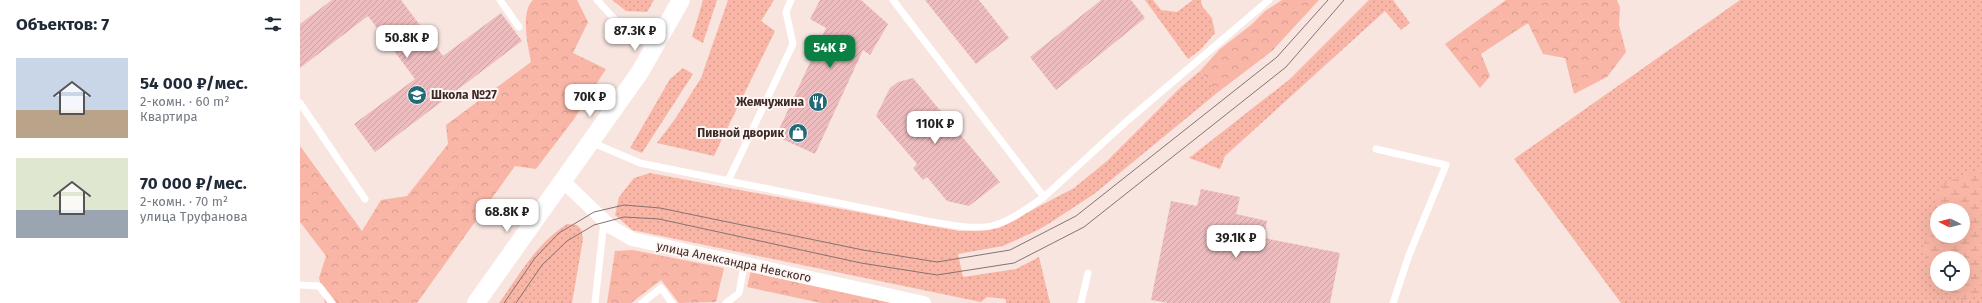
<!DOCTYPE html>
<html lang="ru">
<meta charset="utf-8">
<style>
:root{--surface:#fff;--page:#f6f6f7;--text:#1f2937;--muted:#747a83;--accent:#0b8043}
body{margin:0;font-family:"Fira Sans",sans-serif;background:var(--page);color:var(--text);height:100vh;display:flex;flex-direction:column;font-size:15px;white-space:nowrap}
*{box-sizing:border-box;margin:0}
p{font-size:13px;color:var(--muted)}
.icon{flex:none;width:22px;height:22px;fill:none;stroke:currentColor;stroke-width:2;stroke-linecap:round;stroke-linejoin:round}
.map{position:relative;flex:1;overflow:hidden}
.side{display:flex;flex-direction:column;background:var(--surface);width:300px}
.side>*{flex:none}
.needle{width:26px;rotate:276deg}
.controls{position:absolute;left:1630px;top:203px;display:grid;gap:8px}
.controls a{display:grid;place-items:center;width:40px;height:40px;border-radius:50%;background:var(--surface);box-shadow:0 4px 16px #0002;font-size:20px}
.price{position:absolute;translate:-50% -34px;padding:0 9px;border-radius:8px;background:#fff;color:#222;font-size:13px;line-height:26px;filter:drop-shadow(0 1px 2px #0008)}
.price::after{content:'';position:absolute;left:50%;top:24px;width:12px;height:9px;margin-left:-6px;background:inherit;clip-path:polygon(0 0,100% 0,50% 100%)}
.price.current{background:var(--accent);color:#fff}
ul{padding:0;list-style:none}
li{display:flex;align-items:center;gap:12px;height:100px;padding:0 16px}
li span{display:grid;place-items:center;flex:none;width:112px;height:80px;border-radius:0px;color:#555}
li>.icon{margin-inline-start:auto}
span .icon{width:48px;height:48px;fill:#fffc;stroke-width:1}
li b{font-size:17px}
h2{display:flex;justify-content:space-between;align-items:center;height:48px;padding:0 16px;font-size:17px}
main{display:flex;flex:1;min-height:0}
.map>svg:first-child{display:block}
</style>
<main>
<section class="side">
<h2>Объектов: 7<svg class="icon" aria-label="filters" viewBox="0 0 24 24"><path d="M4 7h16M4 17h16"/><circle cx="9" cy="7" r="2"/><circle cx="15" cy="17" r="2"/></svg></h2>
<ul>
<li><span style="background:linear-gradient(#c9d6e8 65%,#b9a48a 0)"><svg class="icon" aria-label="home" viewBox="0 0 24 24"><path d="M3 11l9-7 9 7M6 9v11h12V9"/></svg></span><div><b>54 000 ₽/мес.</b><p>2-комн. · 60 m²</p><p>Квартира</p></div></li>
<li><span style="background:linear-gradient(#dfe7d0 65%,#9aa5b1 0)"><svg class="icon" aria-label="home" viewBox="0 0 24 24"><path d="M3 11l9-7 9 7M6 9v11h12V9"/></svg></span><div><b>70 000 ₽/мес.</b><p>2-комн. · 70 m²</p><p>улица Труфанова</p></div></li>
</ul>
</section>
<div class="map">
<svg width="1682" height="303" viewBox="0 0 1682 303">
<defs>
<pattern id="grass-dots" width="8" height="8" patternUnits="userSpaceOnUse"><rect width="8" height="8" fill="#f9b6a6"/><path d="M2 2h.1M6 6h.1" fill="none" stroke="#d69d8f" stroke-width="1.8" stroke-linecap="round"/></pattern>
<pattern id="forest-crowns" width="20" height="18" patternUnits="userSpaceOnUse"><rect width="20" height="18" fill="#f9b6a6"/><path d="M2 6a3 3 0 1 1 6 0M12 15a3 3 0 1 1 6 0" fill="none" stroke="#d69d8f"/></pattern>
<pattern id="wetland-marsh" width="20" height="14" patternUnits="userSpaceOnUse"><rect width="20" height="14" fill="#f9b6a6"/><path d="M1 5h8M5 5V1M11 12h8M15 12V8" fill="none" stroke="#d69d8f"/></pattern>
<pattern id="building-hatch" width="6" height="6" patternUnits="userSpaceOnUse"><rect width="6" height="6" fill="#ecbcbf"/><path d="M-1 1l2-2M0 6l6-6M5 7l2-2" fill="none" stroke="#cba2a4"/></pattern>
</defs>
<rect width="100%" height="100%" fill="#f8e5e0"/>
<path fill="url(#grass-dots)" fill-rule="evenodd" d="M 312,0 L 354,0 L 347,12 L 326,11 Z
M 403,0 L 417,0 L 403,43 L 392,37 Z
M 428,0 L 474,0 L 461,21 L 475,31 L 421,141 L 414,156 L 357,143 L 375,119 L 401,78 Z
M 845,0 L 853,0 L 861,10 L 877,12 L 893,0 L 901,0 L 902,6 L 912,18 L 915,33 L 900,50 L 888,59 Z
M 1069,0 L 1093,0 L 1110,23 L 1101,30 L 1085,11 L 925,156 L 920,169 L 889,158 L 990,79 Z
M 1440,0 L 1682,0 L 1682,303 L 1321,303 L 1214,159 ZM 1637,210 L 1663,210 L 1663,236 L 1637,236 ZM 1637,258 L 1663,258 L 1663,284 L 1637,284 Z
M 383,68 L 393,74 L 342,153 L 330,148 L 370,79 Z
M 900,71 L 917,93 L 794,194 L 753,221 L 738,230 L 703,246 L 658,254 L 663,277 L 716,269 L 739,257 L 750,303 L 706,303 L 706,299 L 687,297 L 681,302 L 332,230 L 315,215 L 319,197 L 334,178 L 350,173 L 659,231 L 698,228 L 774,188 L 807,161 L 881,87 Z
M 267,224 L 277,225 L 281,229 L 283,239 L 272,303 L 199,303 C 219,275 237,243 267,224 Z"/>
<path fill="url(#forest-crowns)" d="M 233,0 L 277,0 L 288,22 L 273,53 L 306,69 L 274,119 L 236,169 L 215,166 L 117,303 L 25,303 L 19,278 L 26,256 L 0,222 L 0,146 L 62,231 L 81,200 L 107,196 L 148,144 L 146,125 L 231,62 C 228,46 220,12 233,0 Z
M 982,0 L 1019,0 L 972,51 L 917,93 L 900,71 L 920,49 L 951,25 L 965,11 Z
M 1206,0 L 1317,0 L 1320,7 L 1319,25 L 1326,52 L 1307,77 L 1274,94 L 1265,58 L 1243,54 L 1228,23 L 1181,54 L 1190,76 L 1180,88 L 1145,44 Z
M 333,250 L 424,268 L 416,302 L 379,303 L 361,280 L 331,303 L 307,303 L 315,251 Z
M 451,270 L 593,303 L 521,303 L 447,287 Z"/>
<path fill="url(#wetland-marsh)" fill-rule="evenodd" d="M 1682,169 L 1682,294 L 1662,300 L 1637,284 L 1663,284 L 1663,258 L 1637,258 L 1637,284 L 1634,282 L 1623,247 L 1642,184 ZM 1637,210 L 1663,210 L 1663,236 L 1637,236 Z"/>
<path fill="url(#building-hatch)" d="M 32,0 L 101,0 L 143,56 L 201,13 L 222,41 L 75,152 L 54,124 L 115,79 L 68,16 L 0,68 L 0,24 Z
M 520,0 L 561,0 L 588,24 L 570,55 L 563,50 L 515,154 L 476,136 L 526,28 L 510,19 Z
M 625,0 L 679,0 L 709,38 L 676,64 Z
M 801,0 L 831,0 L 845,18 L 756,90 L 730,57 Z
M 613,78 L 700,182 L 669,206 L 647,201 L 627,177 L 623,180 L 613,168 L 617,164 L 576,116 L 590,88 L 598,82 Z
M 901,189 L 940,197 L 936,214 L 967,221 L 964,238 L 1040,253 L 1030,303 L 869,303 L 851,300 L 871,201 L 897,206 Z"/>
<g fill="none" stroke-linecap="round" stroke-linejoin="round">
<path stroke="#fff" stroke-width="7" d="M 200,0 L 219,27
M 297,0 L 318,23 L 353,48
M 593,0 L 744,197 L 828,120 L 969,0
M 0,103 L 65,199
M 291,142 L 340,163 L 627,221 C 646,224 676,231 695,225 C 712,220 729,207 744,197
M 1076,149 L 1146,165 L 1109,255 L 1093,303
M 428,181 L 493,44 L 486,12 L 491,0
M 0,285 L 19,286 L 32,303
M 295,303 L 304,221
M 342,303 L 361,288 L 372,303
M 426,303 L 439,293 L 444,265
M 781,303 L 788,273"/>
<path stroke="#fff" stroke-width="14" d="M 263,181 L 311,227 L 332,239 L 624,303"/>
<path stroke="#fff" stroke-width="18" d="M 176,303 L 340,72 L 381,0"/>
<path stroke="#86736f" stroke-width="1" d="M 204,303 L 235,258 L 259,233 L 294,212 L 324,205 L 360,208 L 563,250 L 637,262 L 710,250 L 776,216 L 977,57 L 1028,0
M 216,303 L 242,265 L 267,241 L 294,225 L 324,217 L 359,219 L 561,263 L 637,275 L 714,263 L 784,227 L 986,67 L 1044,0"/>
</g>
<defs>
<g id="school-disc" transform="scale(1)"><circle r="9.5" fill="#236a78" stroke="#fef4f2"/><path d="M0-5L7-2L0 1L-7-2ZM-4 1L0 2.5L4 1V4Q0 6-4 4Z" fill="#fff"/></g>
<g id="restaurant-disc" transform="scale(1)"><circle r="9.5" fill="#236a78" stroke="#fef4f2"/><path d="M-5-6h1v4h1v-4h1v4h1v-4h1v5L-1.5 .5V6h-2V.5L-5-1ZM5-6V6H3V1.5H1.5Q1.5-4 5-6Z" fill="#fff"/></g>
<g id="shop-disc" transform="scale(1)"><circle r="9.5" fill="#236a78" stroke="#fef4f2"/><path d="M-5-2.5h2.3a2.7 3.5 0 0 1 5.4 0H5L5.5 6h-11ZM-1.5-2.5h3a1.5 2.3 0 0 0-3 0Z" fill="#fff"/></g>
</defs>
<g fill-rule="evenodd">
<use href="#school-disc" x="117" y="95"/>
<use href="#restaurant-disc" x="518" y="102"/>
<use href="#shop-disc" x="498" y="133"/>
</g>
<g text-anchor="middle" stroke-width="4" stroke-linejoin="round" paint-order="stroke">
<g font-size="12" font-weight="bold" fill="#3c2a26" stroke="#fef4f2" text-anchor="end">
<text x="131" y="99" text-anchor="start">Школа №27</text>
<text x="504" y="106">Жемчужина</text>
<text x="484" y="137">Пивной дворик</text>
</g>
<g font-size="12" fill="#3c2a26" stroke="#fef4f2">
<text transform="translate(434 262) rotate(12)" y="4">улица Александра Невского</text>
</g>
</g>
</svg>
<div class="controls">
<a><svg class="needle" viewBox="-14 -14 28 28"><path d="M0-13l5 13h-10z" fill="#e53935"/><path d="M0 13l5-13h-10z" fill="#747a83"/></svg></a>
<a><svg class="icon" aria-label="locate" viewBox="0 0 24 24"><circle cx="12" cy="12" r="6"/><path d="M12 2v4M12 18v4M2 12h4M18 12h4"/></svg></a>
</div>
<b class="price" style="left:335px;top:52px">87.3K ₽</b>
<b class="price" style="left:107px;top:59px">50.8K ₽</b>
<b class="price current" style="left:530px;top:69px">54K ₽</b>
<b class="price" style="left:290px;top:118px">70K ₽</b>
<b class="price" style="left:635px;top:145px">110K ₽</b>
<b class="price" style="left:207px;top:233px">68.8K ₽</b>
<b class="price" style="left:936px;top:259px">39.1K ₽</b>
</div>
</main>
